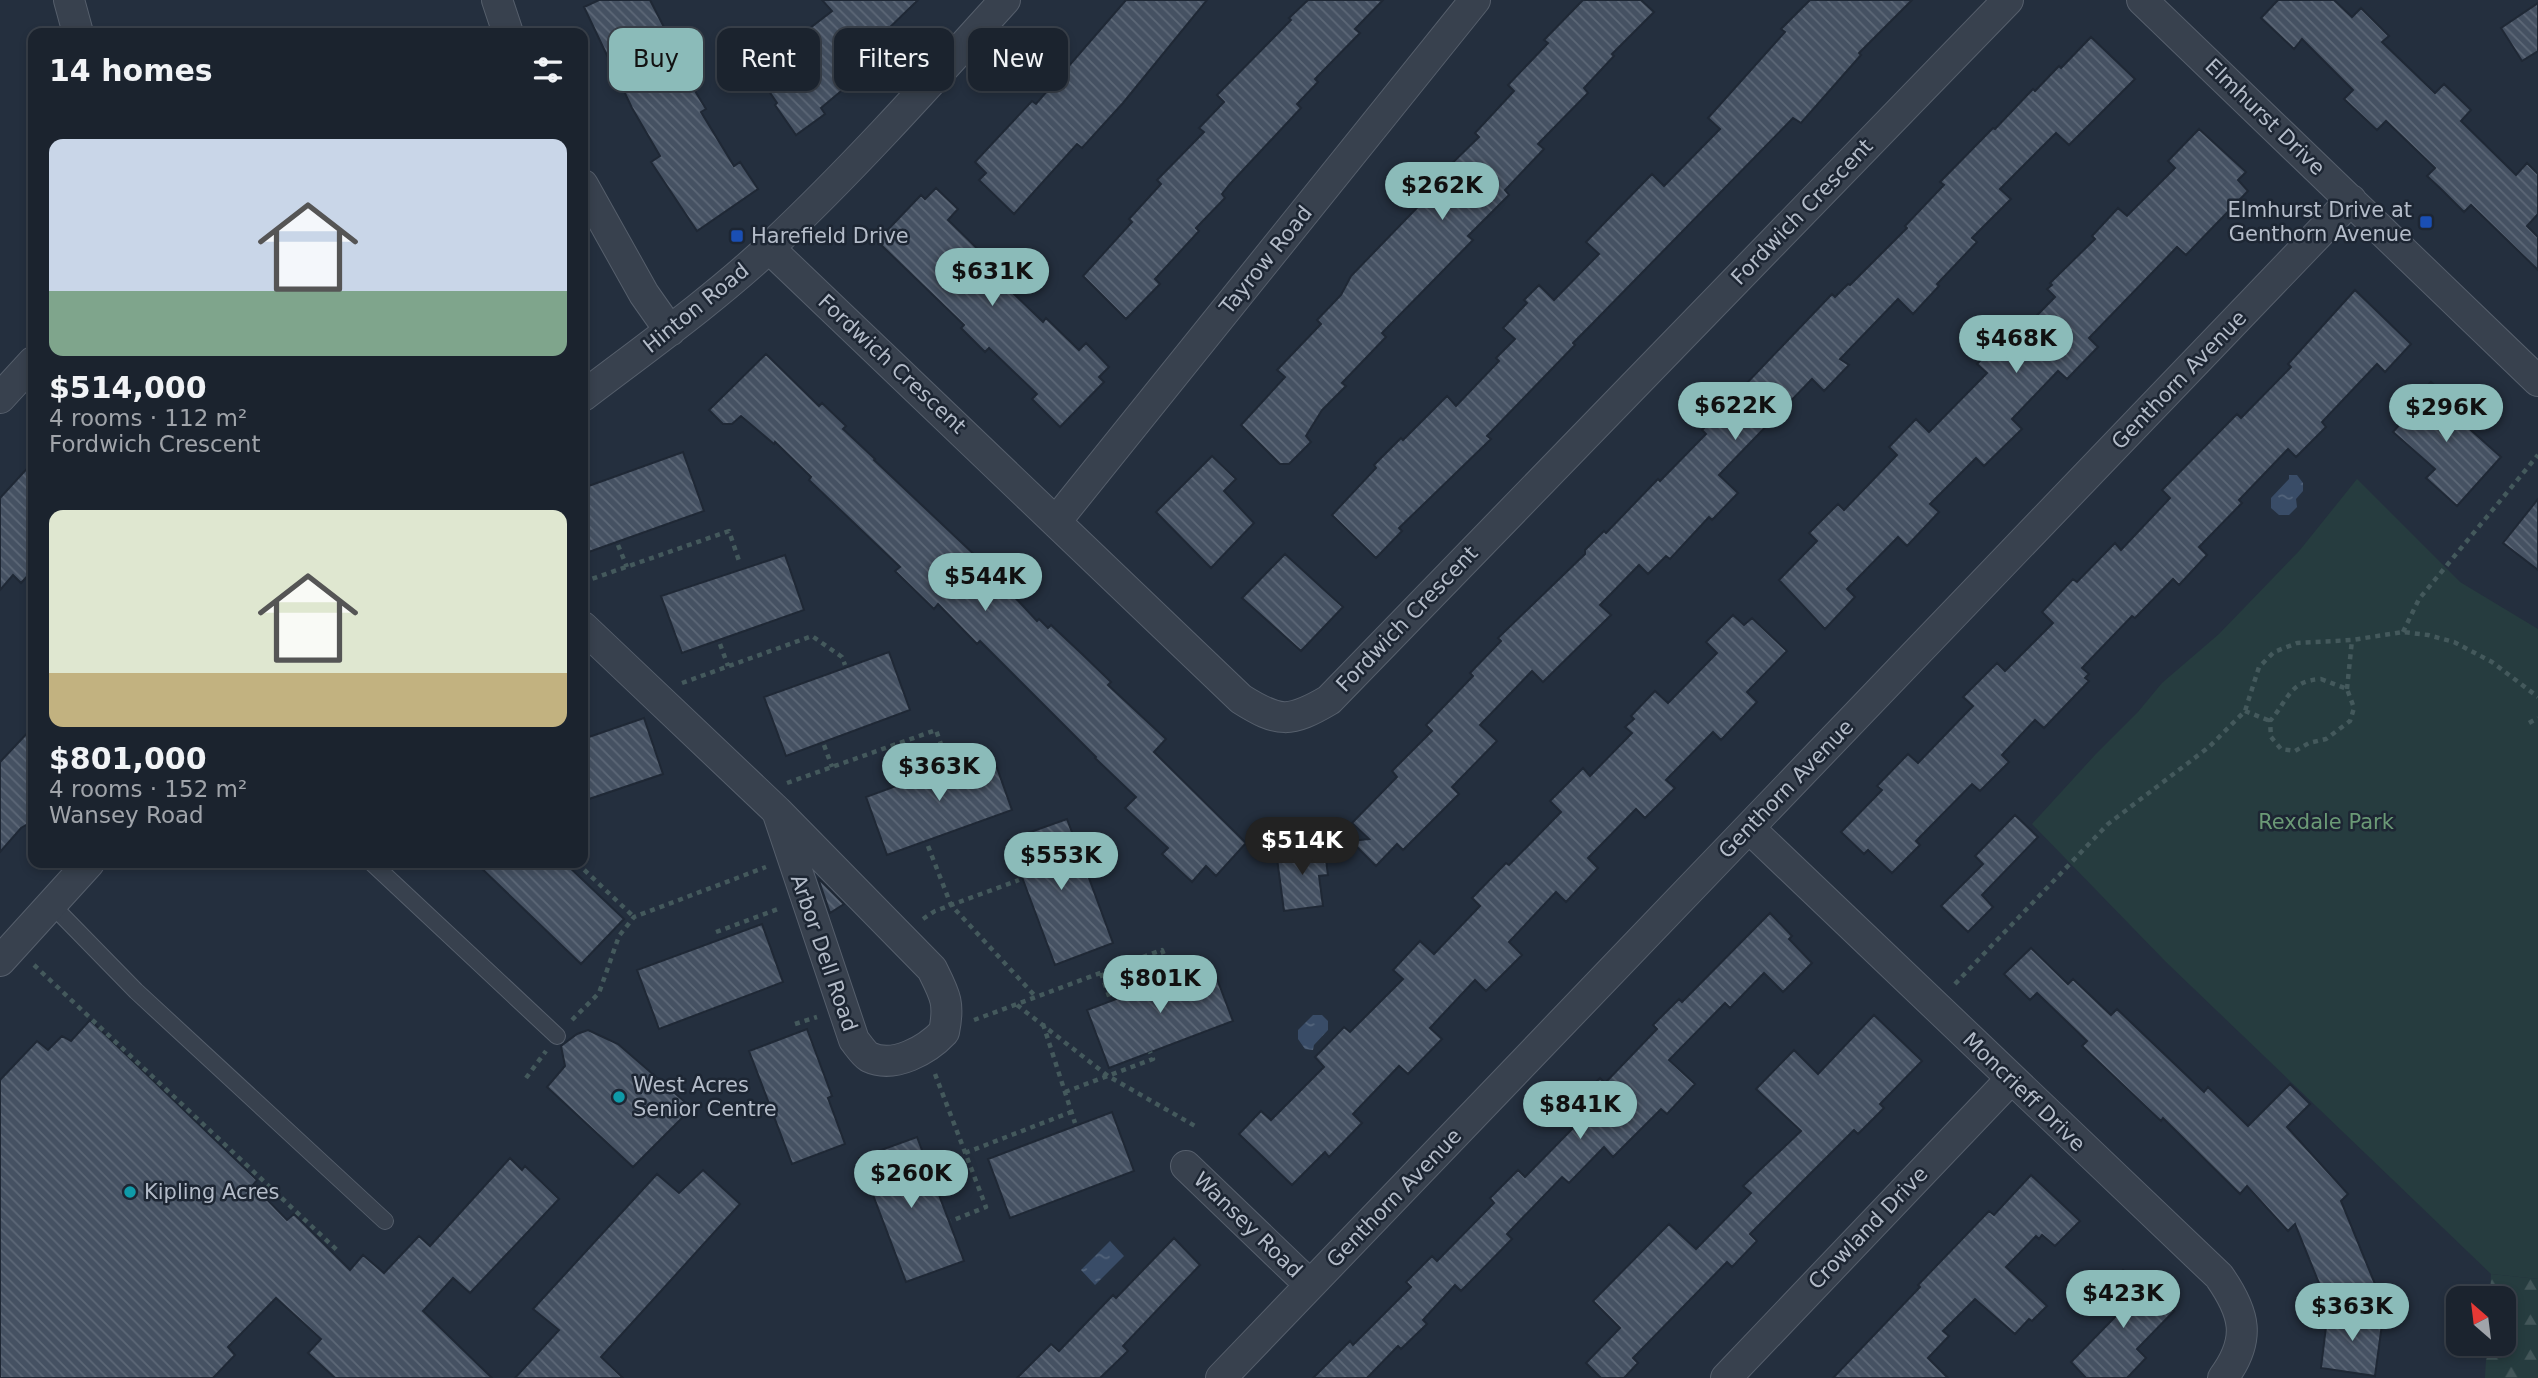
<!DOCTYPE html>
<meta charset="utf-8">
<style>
:root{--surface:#1b232e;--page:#242b36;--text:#f1f3f6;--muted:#a0a4aa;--line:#39404a;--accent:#8bbbb9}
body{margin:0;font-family:"DejaVu Sans",sans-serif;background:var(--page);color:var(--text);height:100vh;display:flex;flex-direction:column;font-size:26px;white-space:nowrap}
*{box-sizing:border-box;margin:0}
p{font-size:23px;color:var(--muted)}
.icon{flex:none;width:38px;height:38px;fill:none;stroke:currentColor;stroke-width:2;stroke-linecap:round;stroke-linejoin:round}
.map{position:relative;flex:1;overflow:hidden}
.details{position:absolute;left:28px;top:28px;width:560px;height:840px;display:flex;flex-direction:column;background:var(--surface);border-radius:14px;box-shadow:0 4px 10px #0003,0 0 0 2px var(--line)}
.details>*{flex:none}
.hud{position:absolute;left:609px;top:28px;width:665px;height:63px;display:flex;gap:14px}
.needle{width:46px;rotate:332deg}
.buttons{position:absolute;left:2446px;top:1286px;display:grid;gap:14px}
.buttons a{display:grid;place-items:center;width:70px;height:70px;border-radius:14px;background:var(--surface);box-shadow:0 4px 10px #0003,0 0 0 2px var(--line);font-size:35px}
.price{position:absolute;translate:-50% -60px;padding:0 16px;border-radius:24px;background:var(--accent);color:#111;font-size:23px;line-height:46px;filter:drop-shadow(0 2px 4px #0008)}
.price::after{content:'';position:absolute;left:50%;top:42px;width:21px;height:16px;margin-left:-10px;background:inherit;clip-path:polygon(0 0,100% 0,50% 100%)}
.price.active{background:#222;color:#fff}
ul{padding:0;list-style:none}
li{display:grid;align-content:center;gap:14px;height:371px;padding:0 21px}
li span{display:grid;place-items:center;height:217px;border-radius:14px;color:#555}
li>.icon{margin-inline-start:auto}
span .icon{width:126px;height:126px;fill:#fffc;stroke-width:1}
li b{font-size:30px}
h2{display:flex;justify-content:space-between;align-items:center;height:84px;padding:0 21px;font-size:30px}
.tag{padding:0 24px;border-radius:14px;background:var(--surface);box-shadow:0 4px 10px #0003,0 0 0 2px var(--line);font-size:24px;line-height:63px}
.tag.active{background:var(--accent);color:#111}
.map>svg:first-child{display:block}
</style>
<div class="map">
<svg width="2538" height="1378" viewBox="0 0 2538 1378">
<defs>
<pattern id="forest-firs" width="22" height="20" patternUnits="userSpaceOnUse" patternTransform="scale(1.75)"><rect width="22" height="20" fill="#263c3f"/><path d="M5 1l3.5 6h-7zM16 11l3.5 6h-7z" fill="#435659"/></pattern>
<pattern id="water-ripples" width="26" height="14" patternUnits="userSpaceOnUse" patternTransform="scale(1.75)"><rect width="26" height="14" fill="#394c67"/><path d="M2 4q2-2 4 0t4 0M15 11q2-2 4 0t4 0" fill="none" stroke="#53647b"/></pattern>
<pattern id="building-back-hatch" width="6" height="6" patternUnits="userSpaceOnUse" patternTransform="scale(1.75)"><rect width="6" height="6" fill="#455162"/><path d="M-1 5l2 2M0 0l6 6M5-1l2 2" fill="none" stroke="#5d6877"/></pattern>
</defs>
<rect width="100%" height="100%" fill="#242f3e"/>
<path fill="url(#forest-firs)" d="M 2491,1274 L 2538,1279 L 2538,1378 L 2485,1378 L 2487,1344 L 2504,1344 L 2504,1298 L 2490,1298 Z"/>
<path fill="#263c3f" d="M 2357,479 L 2460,582 L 2538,629 L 2538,1279 L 2491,1274 L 2166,962 L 2032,824 L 2095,755 L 2138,712 L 2162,683 L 2219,634 L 2300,550 Z"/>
<path fill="url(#water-ripples)" d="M 2289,475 L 2297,475 L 2303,483 L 2303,491 L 2296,499 L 2297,507 L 2289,515 L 2279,515 L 2271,508 L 2271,498 L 2289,479 Z
M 1313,1015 L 1322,1015 L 1328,1021 L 1328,1030 L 1314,1045 L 1313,1050 L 1305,1049 L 1298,1039 L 1298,1030 Z
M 1110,1241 L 1124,1256 L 1095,1285 L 1081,1270 Z"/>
<path fill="url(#building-back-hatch)" stroke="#1f2835" stroke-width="2" d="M 599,0 L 650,0 L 682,62 L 678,63 L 706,109 L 701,112 L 734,166 L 740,162 L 758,189 L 697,231 L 651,162 L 660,156 L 632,108 L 584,7 Z
M 822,0 L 918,0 L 854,62 L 860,69 L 842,83 L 846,87 L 821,108 L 825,114 L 796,135 L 775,105 L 777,103 L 760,78 L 799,51 L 792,42 L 832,11 Z
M 1126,0 L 1207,0 L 1123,103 L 1082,148 L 1077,144 L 1014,214 L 979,180 L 986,173 L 975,162 L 1032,101 L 1036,104 Z
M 1308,0 L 1383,0 L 1355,29 L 1360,33 L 1315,79 L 1318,82 L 1297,104 L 1301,108 L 1230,184 L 1222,194 L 1225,198 L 1196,228 L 1199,231 L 1155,279 L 1160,284 L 1126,319 L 1083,276 L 1132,222 L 1129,219 L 1161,184 L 1157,180 L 1204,132 L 1199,128 L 1224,102 L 1217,95 L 1291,20 L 1289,18 Z
M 1583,0 L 1641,0 L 1654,12 L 1612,54 L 1614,56 L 1584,88 L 1588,93 L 1538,144 L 1544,149 L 1505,190 L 1509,195 L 1468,236 L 1473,240 L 1382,333 L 1386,337 L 1342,383 L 1346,386 L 1322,410 L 1306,436 L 1311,442 L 1289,464 L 1280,464 L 1241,425 L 1285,377 L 1277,370 L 1321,324 L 1317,320 L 1341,295 L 1351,276 L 1442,182 L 1438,177 L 1479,137 L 1475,133 L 1514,91 L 1508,85 L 1548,43 L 1544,40 Z
M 1810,0 L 1912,0 L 1859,53 L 1861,55 L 1801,123 L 1793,118 L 1592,324 L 1573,343 L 1575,345 L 1487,436 L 1491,439 L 1399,528 L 1402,531 L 1376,558 L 1332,515 L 1376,468 L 1374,465 L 1401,438 L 1403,440 L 1447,396 L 1456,406 L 1499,361 L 1496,358 L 1515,339 L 1503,328 L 1527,303 L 1524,300 L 1539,285 L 1554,300 L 1599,254 L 1586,242 L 1612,215 L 1652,174 L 1664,186 L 1720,129 L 1708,118 L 1785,32 L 1781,29 Z
M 2278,0 L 2334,0 L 2352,17 L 2361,8 L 2389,36 L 2382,42 L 2435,93 L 2444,84 L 2471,110 L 2461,121 L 2516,175 L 2527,163 L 2538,174 L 2538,214 L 2527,226 L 2538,237 L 2538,270 L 2471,205 L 2464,212 L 2441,189 L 2427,176 L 2435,168 L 2386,121 L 2377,130 L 2344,99 L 2353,90 L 2302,39 L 2294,49 L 2261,18 Z
M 2538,3 L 2538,51 L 2522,61 L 2501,28 Z
M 2091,37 L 2135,79 L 2069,145 L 2056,133 L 2000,189 L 2011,199 L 1972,238 L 1977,242 L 1937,284 L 1939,286 L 1913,314 L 1898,299 L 1840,359 L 1849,365 L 1824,391 L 1812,379 L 1719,475 L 1738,493 L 1712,520 L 1709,517 L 1670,559 L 1666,556 L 1648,574 L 1639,565 L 1600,605 L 1611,615 L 1543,682 L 1532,671 L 1480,725 L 1497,741 L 1452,787 L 1459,794 L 1403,850 L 1397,844 L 1376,866 L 1351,841 L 1369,839 L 1352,823 L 1397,777 L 1392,771 L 1432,731 L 1426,725 L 1473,676 L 1470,673 L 1501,641 L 1498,638 L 1585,554 L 1585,550 L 1604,531 L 1606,533 L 1658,479 L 1660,481 L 1706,434 L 1702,430 L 1832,294 L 1835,297 L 1848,284 L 1850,285 L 1907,228 L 1905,226 L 1944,185 L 1940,182 L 1993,128 L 1995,129 L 2033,89 L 2035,91 L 2059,66 L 2061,68 Z
M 2199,129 L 2246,172 L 2238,180 L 2248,191 L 2186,255 L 2177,247 L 2089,338 L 2098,347 L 2067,379 L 2058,371 L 2012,419 L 2022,429 L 1984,466 L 1976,458 L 1930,504 L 1939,512 L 1907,546 L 1898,537 L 1847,589 L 1855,597 L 1825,629 L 1779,580 L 1817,541 L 1809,533 L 1838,504 L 1844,510 L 1897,455 L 1889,447 L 1916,419 L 1929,432 L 1987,373 L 1977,364 L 2002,337 L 2009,344 L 2055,297 L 2047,289 L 2052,285 L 2050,283 L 2095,239 L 2092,236 L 2118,208 L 2127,216 L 2175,168 L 2168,161 Z
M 936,188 L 958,209 L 948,220 L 992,263 L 987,268 L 1043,322 L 1046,318 L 1079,350 L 1086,343 L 1109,367 L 1099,377 L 1104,382 L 1060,427 L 1032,399 L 1037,394 L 989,348 L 985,352 L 961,328 L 964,325 L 877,241 L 921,195 L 925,199 Z
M 2355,290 L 2411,344 L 2385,372 L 2377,364 L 2322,422 L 2326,427 L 2296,457 L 2288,449 L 2239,500 L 2242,503 L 2199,547 L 2207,555 L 2179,585 L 2173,579 L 2135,618 L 2132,616 L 2082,668 L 2089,674 L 2085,678 L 2089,681 L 2044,728 L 2035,720 L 2002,755 L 2009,762 L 1980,791 L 1972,784 L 1916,841 L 1920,845 L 1892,873 L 1868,850 L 1864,854 L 1841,832 L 1882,790 L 1877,786 L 1908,754 L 1918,763 L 1973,706 L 1963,697 L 1997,663 L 2005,671 L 2053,623 L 2042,612 L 2073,579 L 2077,582 L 2115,543 L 2121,550 L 2170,498 L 2162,490 L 2237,414 L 2241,418 L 2291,367 L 2288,364 Z
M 766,354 L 819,406 L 822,403 L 846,426 L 843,429 L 875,459 L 874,460 L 980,560 L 1037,621 L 1039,619 L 1048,628 L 1051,625 L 1082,654 L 1111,682 L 1108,685 L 1166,739 L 1154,752 L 1246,843 L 1216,876 L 1206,866 L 1192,882 L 1162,854 L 1168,848 L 1125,808 L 1136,797 L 1095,758 L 1096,757 L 980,641 L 977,644 L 938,604 L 934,609 L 895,571 L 900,567 L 809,480 L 811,477 L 775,442 L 774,444 L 741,416 L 732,424 L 723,424 L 709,410 Z
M 2431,382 L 2470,416 L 2463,423 L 2501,457 L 2457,506 L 2426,478 L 2435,469 L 2393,432 L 2415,407 L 2411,404 Z
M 683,452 L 704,511 L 583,554 L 583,488 Z
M 1212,456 L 1236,479 L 1224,491 L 1254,523 L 1211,568 L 1156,512 Z
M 33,462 L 33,570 L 21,583 L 13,575 L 0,590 L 0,498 Z
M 2538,499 L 2538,570 L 2503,543 Z
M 1285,554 L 1343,607 L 1301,651 L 1242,598 Z
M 785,555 L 804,610 L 682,653 L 661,596 Z
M 1733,615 L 1744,625 L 1752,618 L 1787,651 L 1747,692 L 1757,702 L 1721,740 L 1713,732 L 1666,780 L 1675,788 L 1645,818 L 1636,809 L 1588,858 L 1598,868 L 1566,902 L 1556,892 L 1509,942 L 1522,955 L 1486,991 L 1475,980 L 1430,1028 L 1442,1039 L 1408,1074 L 1399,1066 L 1353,1114 L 1362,1123 L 1329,1157 L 1325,1152 L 1292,1185 L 1239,1134 L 1261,1111 L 1271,1120 L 1324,1067 L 1315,1057 L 1344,1027 L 1350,1032 L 1403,979 L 1393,970 L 1420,941 L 1434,954 L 1480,906 L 1472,898 L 1506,863 L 1509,865 L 1561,812 L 1550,801 L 1583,768 L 1590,776 L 1632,733 L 1625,727 L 1634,719 L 1631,716 L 1655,691 L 1668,703 L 1717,653 L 1706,642 Z
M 889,652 L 910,710 L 786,756 L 764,697 Z
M 644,718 L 663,774 L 583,801 L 583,739 Z
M 33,727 L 33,821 L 21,828 L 0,852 L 0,762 Z
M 991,751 L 1012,810 L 887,855 L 866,797 Z
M 2015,815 L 2038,837 L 1982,895 L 1993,907 L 1968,932 L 1941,906 L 1983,864 L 1975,856 Z
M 1067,819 L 1113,943 L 1055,965 L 1008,840 Z
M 1324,845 L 1328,875 L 1319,876 L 1323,906 L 1284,911 L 1276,851 Z
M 476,863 L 565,863 L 624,919 L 581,964 Z
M 818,878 L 844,904 L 830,913 Z
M 1770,913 L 1792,936 L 1789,939 L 1812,963 L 1783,992 L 1764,973 L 1730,1008 L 1725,1003 L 1669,1060 L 1695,1084 L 1667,1114 L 1661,1109 L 1613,1157 L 1604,1147 L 1569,1183 L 1562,1177 L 1507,1234 L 1512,1239 L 1461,1291 L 1455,1285 L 1423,1320 L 1427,1324 L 1401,1349 L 1398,1346 L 1367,1378 L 1313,1378 L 1350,1341 L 1353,1345 L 1411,1287 L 1406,1282 L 1432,1256 L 1437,1261 L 1494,1203 L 1490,1198 L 1518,1170 L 1525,1177 L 1578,1123 L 1567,1112 L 1600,1078 L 1605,1083 L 1657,1029 L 1653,1025 L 1679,999 L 1682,1002 Z
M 762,924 L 783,982 L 659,1029 L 637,970 Z
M 2031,948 L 2068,984 L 2073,979 L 2111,1015 L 2117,1009 L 2204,1092 L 2208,1087 L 2248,1126 L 2290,1084 L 2310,1104 L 2287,1127 L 2348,1194 L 2341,1201 L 2375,1284 L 2327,1303 L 2295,1224 L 2288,1231 L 2247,1186 L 2240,1194 L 2163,1118 L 2161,1121 L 2082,1046 L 2087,1041 L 2037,993 L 2030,1000 L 2004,974 Z
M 1211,963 L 1233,1021 L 1109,1068 L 1087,1010 Z
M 1874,1015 L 1922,1061 L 1880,1104 L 1884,1108 L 1858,1134 L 1854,1130 L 1750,1234 L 1757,1241 L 1732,1267 L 1727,1262 L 1633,1358 L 1638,1363 L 1624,1378 L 1601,1378 L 1586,1363 L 1620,1328 L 1593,1301 L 1669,1224 L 1696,1249 L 1751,1193 L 1743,1186 L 1801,1131 L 1756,1089 L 1794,1050 L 1818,1074 Z
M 90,1020 L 257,1180 L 253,1185 L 287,1220 L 294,1214 L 350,1270 L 363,1255 L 384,1273 L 419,1236 L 430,1246 L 510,1158 L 522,1170 L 525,1166 L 559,1199 L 470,1293 L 453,1278 L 423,1311 L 492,1378 L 335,1378 L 308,1353 L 321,1339 L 276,1298 L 228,1347 L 235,1355 L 213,1378 L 0,1378 L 0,1080 L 37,1041 L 48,1050 L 62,1036 L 71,1041 Z
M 807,1029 L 832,1096 L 828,1098 L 845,1144 L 792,1164 L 749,1051 Z
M 588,1030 L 618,1044 L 692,1108 L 633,1167 L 547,1087 L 565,1066 L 561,1046 L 577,1034 Z
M 1112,1112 L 1134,1171 L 1010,1218 L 988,1159 Z
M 917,1137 L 964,1261 L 906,1282 L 859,1158 Z
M 703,1170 L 740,1204 L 601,1357 L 623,1378 L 515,1378 L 559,1330 L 533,1309 L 657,1174 L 679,1193 Z
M 2031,1175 L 2080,1221 L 2055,1246 L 2042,1235 L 2039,1239 L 2036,1236 L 2006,1267 L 2047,1306 L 2032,1321 L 2029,1319 L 2015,1334 L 1975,1299 L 1943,1331 L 1949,1336 L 1928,1358 L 1948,1378 L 1833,1378 L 1920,1287 L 1918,1285 L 1989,1211 L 1994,1215 Z
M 1174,1238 L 1200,1265 L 1123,1346 L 1128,1351 L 1100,1378 L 1017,1378 L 1051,1344 L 1059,1351 L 1113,1295 L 1116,1298 Z
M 2123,1270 L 2132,1279 L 2136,1275 L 2174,1311 L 2137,1349 L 2146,1358 L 2127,1378 L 2086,1378 L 2071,1362 L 2117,1315 L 2107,1305 L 2111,1302 L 2102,1293 Z
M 2328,1310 L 2383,1317 L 2375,1376 L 2321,1368 Z"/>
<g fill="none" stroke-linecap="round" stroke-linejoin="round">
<g stroke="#565f6c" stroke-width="18">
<path id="lane" d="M 372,863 L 557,1036
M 50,903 L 136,991 L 385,1221"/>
</g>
<g stroke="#565f6c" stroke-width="32">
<path id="street" d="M 69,0 L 78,33
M 497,0 L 508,33
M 2142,0 L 2538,381
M 583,185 L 644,294 L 670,331
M 769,248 L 1241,699 C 1279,723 1290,723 1329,700 L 2008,0
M 583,396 C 646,348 712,301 770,247 C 853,169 929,84 1005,0
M 0,398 L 33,362
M 1057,520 L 1475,0
M 583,627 L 777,811 L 932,969 C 945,995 950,1003 944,1032 C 927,1050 894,1069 869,1057 C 864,1054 858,1045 854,1040 L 777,811
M 1749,828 L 2219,1276 C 2245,1313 2252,1339 2223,1378
M 0,961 L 89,863
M 1186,1166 L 1310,1285
M 1221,1378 L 2351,200
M 1726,1378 L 2011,1079"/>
</g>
<path stroke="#44595c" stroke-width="4.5" stroke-dasharray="5 5" stroke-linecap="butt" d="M 618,545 L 627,567
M 583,582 L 729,531 L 740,564
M 2403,632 L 2419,599 L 2538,455
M 720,644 L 728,666
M 2321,679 L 2347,689 L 2354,708 L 2350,721 L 2326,739 L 2309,743 L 2295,751 L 2281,749 L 2271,737 L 2270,721 C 2289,699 2289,681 2321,679 Z
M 682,683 L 812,636 L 842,657 L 845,665
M 2347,689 L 2352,640
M 2245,711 L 2270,721
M 2529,723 L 2538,718
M 824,745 L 832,767
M 787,783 L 936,730 L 948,764
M 928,846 L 951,905 L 1036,997
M 577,863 L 634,917
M 923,919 L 935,911 L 1019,880
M 716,932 L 781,908
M 34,965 L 339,1252
M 1101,973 L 1110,999
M 1955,984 L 2108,824 L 2209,747 L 2245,711 L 2259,667 L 2274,652 L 2297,643 L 2352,640 L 2403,632 L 2428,635 L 2454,642 L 2492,662 L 2538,697
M 1017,1005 L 1108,1076 L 1195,1126
M 572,1020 L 599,993 L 619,936 L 634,917 L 766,867
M 974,1020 L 1162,950 L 1171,973
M 795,1024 L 817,1017
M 1043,1024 L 1075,1123
M 935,1074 L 986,1207 L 951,1221
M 526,1078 L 546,1051
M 1065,1092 L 1153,1059 L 1150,1052
M 965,1153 L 1071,1112"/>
<use href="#lane" stroke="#38414e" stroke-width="16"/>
<use href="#street" stroke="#38414e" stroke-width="30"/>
</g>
<g fill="#1a4fb4" stroke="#1d2633" stroke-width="2.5">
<rect x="2419" y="215" width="14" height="14" rx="3.5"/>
<rect x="730" y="229" width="14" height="14" rx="3.5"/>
</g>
<g fill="#0f9aa8" stroke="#1d2633" stroke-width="2.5">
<circle cx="619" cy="1097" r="7"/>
<circle cx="130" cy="1192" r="7"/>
</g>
<g text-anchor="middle" stroke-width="5" stroke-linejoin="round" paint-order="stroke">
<g font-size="21" fill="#b4bcc9" stroke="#1d2633">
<text transform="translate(2265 117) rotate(44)" y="7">Elmhurst Drive</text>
<text transform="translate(1802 212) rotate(-46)" y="7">Fordwich Crescent</text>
<text transform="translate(1266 260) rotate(-51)" y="7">Tayrow Road</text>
<text transform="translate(696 308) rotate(-39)" y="7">Hinton Road</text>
<text transform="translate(892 364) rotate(43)" y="7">Fordwich Crescent</text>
<text transform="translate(2179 380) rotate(-46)" y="7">Genthorn Avenue</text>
<text transform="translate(1407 619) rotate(-46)" y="7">Fordwich Crescent</text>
<text transform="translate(1786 789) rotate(-46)" y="7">Genthorn Avenue</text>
<text transform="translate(824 953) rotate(71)" y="7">Arbor Dell Road</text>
<text transform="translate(2024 1092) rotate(44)" y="7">Moncrieff Drive</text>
<text transform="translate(1394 1198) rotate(-46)" y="7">Genthorn Avenue</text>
<text transform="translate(1248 1225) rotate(44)" y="7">Wansey Road</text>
<text transform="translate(1868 1228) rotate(-46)" y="7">Crowland Drive</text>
</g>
<g font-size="21" fill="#b4bcc9" stroke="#1d2633" text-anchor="start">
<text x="2412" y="217" text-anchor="end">Elmhurst Drive at<tspan x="2412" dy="24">Genthorn Avenue</tspan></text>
<text x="751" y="243">Harefield Drive</text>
<text x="633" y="1092">West Acres<tspan x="633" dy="24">Senior Centre</tspan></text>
<text x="144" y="1199">Kipling Acres</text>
</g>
<g font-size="21" fill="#6b9a76" stroke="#1d2633">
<text x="2326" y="829">Rexdale Park</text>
</g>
</g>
</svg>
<div class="buttons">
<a><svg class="needle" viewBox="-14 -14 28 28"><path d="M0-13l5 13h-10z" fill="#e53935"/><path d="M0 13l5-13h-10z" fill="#a0a4aa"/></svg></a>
</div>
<b class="price" style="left:1442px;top:222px">$262K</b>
<b class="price" style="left:992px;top:308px">$631K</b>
<b class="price" style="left:2016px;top:375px">$468K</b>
<b class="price" style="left:1735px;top:442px">$622K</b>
<b class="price" style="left:2446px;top:444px">$296K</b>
<b class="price" style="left:985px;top:613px">$544K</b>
<b class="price" style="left:939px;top:803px">$363K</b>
<b class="price active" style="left:1302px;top:877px">$514K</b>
<b class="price" style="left:1061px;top:892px">$553K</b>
<b class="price" style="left:1160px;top:1015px">$801K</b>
<b class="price" style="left:1580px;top:1141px">$841K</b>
<b class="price" style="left:911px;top:1210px">$260K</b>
<b class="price" style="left:2123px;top:1330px">$423K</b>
<b class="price" style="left:2352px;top:1343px">$363K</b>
<div class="hud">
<a class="tag active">Buy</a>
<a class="tag">Rent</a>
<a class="tag">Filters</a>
<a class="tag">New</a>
</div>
<section class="details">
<h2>14 homes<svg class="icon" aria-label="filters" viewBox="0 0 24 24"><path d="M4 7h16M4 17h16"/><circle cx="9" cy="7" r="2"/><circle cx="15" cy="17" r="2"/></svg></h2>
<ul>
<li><span style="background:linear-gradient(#c9d6e8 70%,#7fa58c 0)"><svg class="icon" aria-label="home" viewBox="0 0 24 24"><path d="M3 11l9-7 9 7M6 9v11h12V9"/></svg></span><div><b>$514,000</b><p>4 rooms · 112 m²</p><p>Fordwich Crescent</p></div></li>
<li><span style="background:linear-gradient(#dfe7d0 75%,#c2b280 0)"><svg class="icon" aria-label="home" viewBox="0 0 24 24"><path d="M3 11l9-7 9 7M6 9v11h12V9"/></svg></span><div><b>$801,000</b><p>4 rooms · 152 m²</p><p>Wansey Road</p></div></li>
</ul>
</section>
</div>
